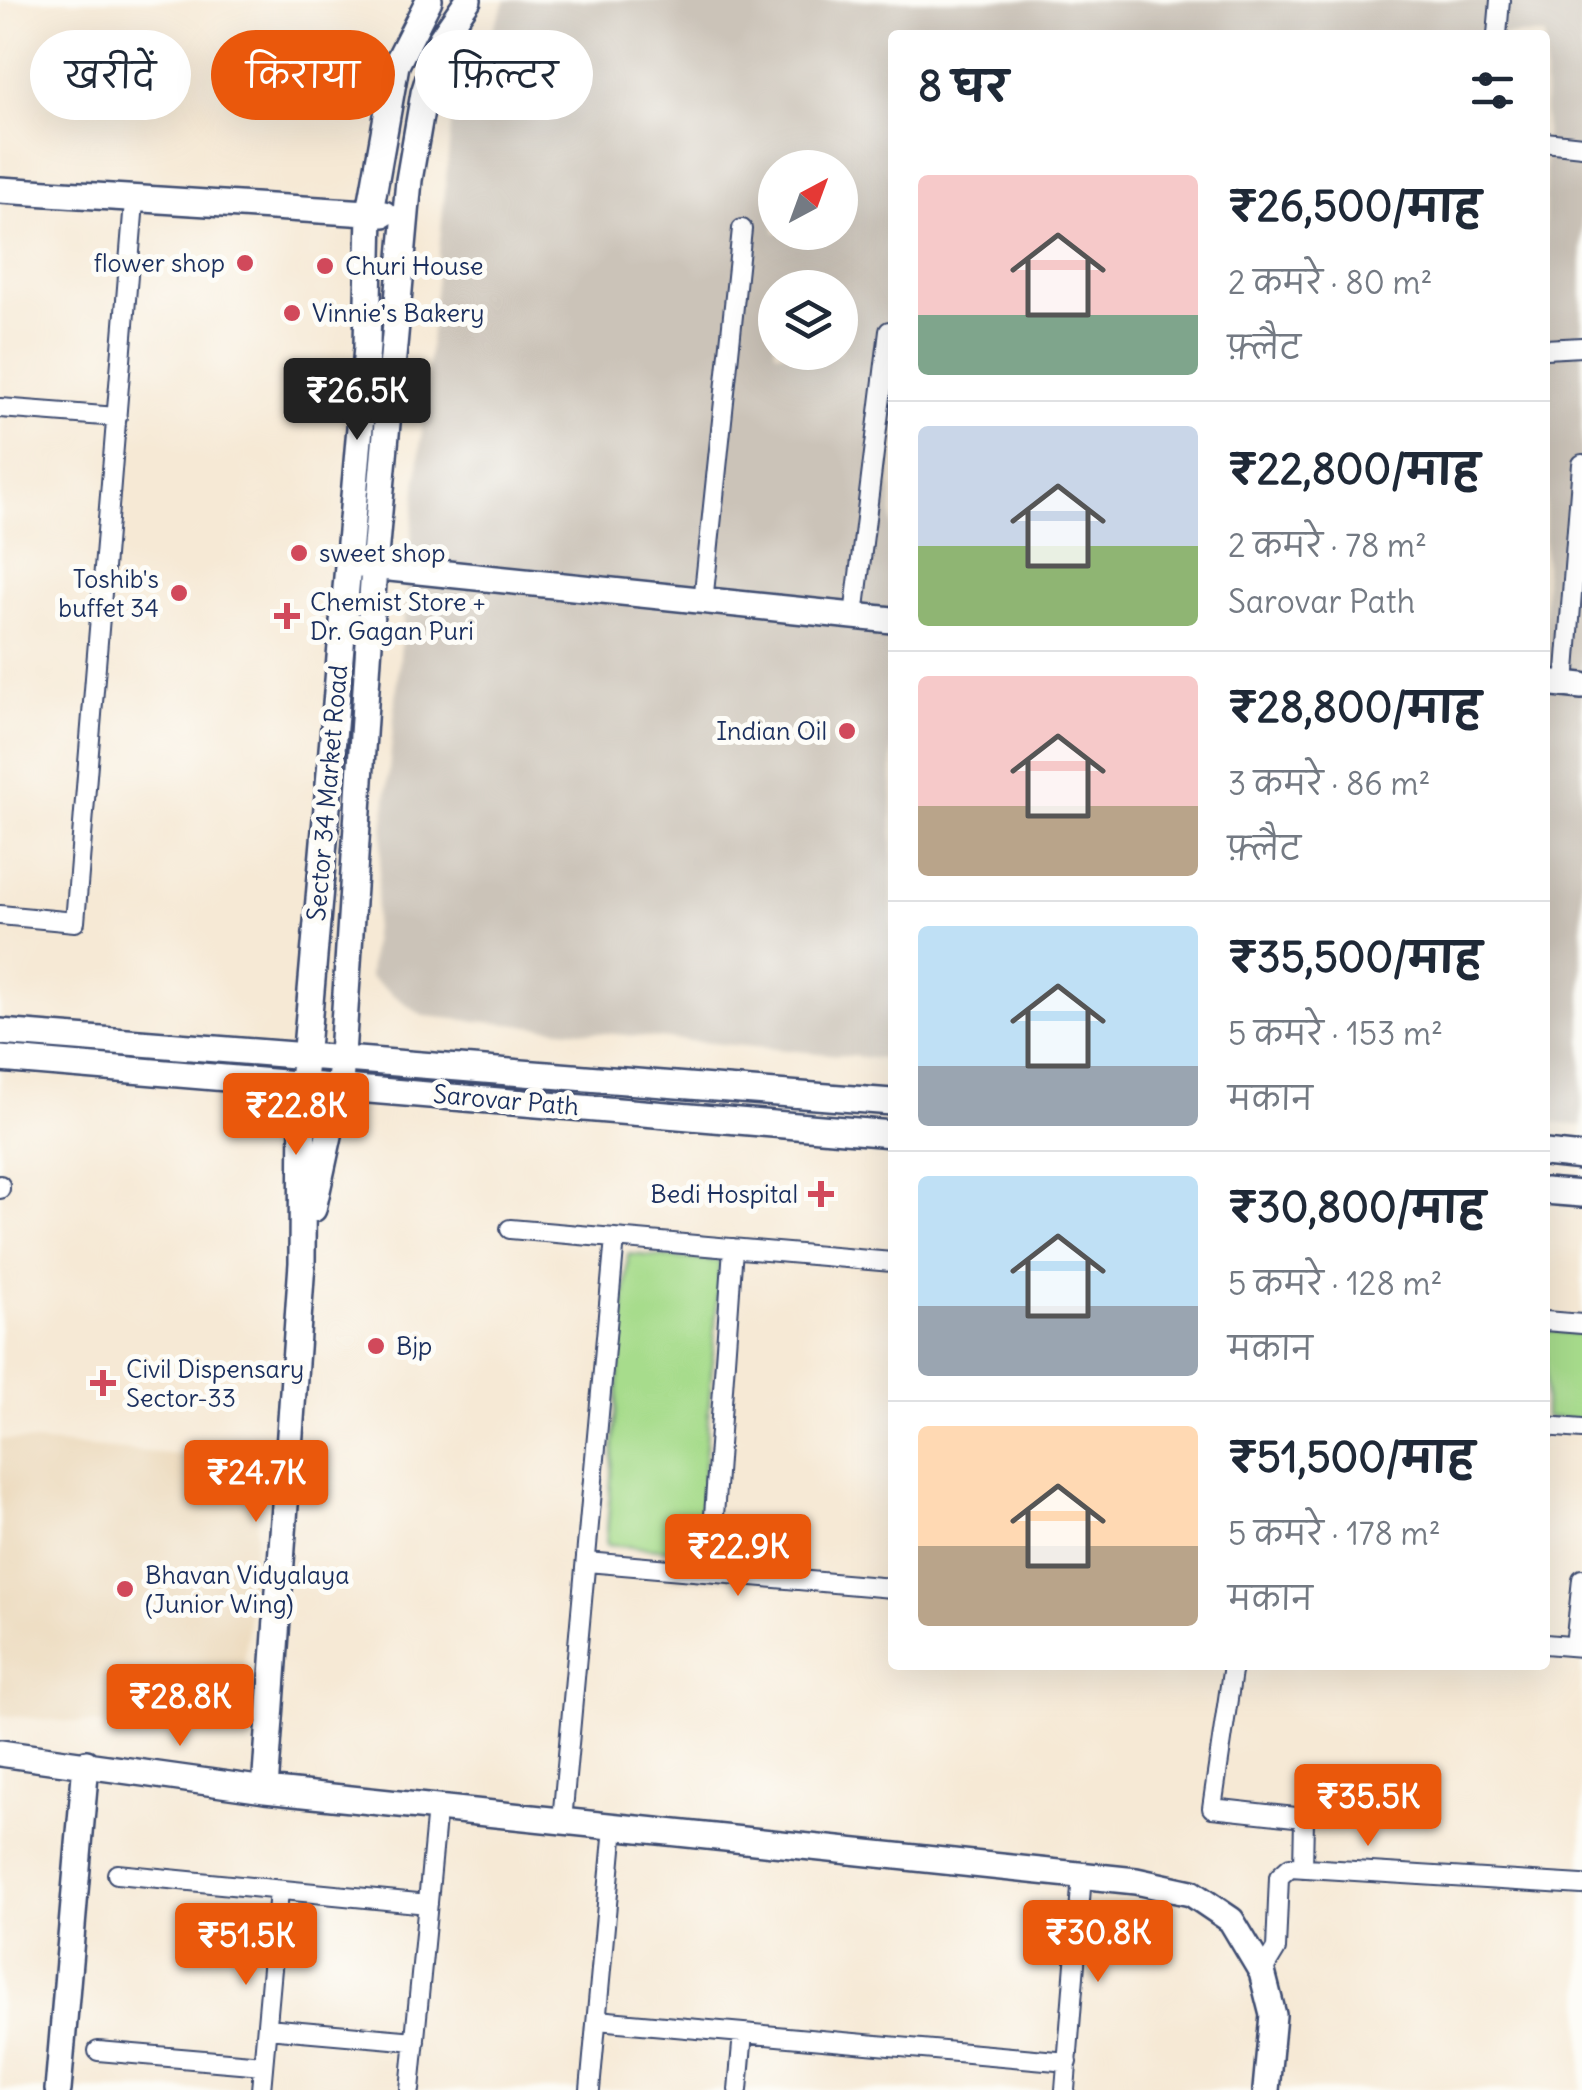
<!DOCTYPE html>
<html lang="hi">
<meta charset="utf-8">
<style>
:root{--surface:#fff;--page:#f6f6f7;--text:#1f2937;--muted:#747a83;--line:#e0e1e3;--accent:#ea580c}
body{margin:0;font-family:Delius,"Playpen Sans Deva",sans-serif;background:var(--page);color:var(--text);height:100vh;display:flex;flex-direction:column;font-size:38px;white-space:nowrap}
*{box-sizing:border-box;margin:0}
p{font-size:32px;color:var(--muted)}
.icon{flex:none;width:55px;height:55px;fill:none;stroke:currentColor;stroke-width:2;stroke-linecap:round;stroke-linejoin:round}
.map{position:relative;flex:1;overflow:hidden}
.drawer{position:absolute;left:888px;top:30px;width:662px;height:1640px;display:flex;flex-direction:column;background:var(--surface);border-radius:10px;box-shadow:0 10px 40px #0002}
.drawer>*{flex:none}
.guide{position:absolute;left:30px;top:30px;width:708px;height:90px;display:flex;gap:20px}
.needle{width:65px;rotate:41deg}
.tools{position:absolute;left:758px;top:150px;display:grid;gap:20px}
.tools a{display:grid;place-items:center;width:100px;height:100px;border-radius:50%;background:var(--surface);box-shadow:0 10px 40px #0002;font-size:50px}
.price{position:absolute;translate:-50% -85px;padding:0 22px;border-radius:10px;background:var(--accent);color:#fff;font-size:32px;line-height:65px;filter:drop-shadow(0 2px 5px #0008)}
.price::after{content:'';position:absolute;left:50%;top:60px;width:30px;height:22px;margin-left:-15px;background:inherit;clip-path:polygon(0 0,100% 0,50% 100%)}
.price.current{background:#222;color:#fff}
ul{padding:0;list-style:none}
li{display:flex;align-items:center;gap:30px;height:250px;padding:0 30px}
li+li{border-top:2px solid var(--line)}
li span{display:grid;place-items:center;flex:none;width:280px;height:200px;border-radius:10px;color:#555}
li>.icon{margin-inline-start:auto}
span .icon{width:120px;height:120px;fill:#fffc;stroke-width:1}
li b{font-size:42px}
h2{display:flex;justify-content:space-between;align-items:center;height:120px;padding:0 30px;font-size:42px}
.pill{padding:0 35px;border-radius:45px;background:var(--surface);box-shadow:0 10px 40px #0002;font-size:35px;line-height:90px}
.pill.current{background:var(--accent);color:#fff}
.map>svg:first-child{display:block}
</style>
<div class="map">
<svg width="1582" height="2090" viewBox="0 0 1582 2090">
<rect width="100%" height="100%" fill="#fdfcf7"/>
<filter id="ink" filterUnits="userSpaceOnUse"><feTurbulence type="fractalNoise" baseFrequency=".01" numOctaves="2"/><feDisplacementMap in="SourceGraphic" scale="20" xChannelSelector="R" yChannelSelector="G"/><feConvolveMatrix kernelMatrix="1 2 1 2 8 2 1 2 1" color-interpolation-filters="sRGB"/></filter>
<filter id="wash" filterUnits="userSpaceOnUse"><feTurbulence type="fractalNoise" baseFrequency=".0048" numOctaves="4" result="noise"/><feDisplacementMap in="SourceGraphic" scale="40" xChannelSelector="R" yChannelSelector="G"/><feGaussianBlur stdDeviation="2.25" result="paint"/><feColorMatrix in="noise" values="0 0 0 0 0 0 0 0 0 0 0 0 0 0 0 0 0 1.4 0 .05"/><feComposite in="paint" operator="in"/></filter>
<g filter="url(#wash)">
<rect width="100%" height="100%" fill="#f6e9d5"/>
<path fill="#ebd8ba" d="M 0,1439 L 262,1462 L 238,1737 L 0,1715 Z"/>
<path fill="#cbc3b8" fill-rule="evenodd" d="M 506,0 L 1582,0 L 1582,1126 L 1545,1122 L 1545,35 L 892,35 L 892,1060 L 423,1016 L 369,977 L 452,117 ZM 775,168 L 840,168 L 840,232 L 775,232 ZM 775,288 L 840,288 L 840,352 L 775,352 Z"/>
<path fill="#a7dc8c" stroke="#618675" stroke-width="2.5" d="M 628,1254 L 720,1261 L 698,1552 L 606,1545 Z
M 1545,1330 L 1582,1334 L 1582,1420 L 1545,1417 Z"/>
</g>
<g filter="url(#ink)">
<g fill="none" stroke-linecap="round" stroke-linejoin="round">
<g stroke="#3c4b70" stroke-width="22">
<path id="street" d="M 1497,35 L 1500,0
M 1545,142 L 1582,146
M 1545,349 L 1582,347
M 0,408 L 117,417
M 703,602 L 742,229
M 854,616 L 889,331 L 892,331
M 1565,684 L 1582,464
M 0,915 L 75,922 L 134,202
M 0,1185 L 0,1189
M 510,1229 L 892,1262
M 1545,1321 L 1582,1324
M 1545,1426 L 1582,1429
M 587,1562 L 892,1588
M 710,1572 L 733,1248
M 1545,1644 L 1582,1647
M 1575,1646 L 1582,1579
M 1233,1665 L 1212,1808 L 1304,1818 L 1303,1868
M 562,1821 L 615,1238
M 117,1874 L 428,1904
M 1262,1972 L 1276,1949 L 1279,1877 L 1290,1867 L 1582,1885
M 597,2020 L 1068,2062
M 267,2028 L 415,2041
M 98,2051 L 263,2065
M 261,2090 L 279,1891
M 410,2090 L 437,1808
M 590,2090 L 614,1827
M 738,2090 L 743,2033
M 1065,2090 L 1082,1875"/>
</g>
<g stroke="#3c4b70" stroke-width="30">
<path id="secondary" d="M 0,190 L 384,214
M 361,565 L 892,620
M 1545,682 L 1582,686
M 0,1032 L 892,1102
M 0,1059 L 892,1134
M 1545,1153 L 1582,1157
M 1545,1191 L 1582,1194
M 313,1209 L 340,1085 L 374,567 L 409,180 L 424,93 L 441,39 L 468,0
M 0,1753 L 265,1790 L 1136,1881 L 1191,1893 L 1231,1920 L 1262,1972 L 1273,2015 L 1266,2090
M 265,1790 L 302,1263 L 303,1083 L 367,347 L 370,212 L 396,65 L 429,0
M 58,2090 L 86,1763"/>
</g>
<use href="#street" stroke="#fff" stroke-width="18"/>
<use href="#secondary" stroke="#fff" stroke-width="25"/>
</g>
</g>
<g fill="#d1495b" stroke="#fdfcf7" stroke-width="4">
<circle cx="245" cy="263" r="10"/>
<circle cx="325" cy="266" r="10"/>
<circle cx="292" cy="313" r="10"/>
<circle cx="299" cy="553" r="10"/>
<circle cx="179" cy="593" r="10"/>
<path d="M282 601h10v10h10v10h-10v10h-10v-10h-10v-10h10z"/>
<circle cx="847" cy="731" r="10"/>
<path d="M816 1179h10v10h10v10h-10v10h-10v-10h-10v-10h10z"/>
<circle cx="376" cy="1346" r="10"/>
<path d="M98 1368h10v10h10v10h-10v10h-10v-10h-10v-10h10z"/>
<circle cx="125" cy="1589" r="10"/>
</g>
<g text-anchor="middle" stroke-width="10" stroke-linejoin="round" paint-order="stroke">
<g font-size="25" fill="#1b2f5e" stroke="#fdfcf7" text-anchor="start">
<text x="225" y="272" text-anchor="end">flower shop</text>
<text x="345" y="275">Churi House</text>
<text x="312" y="322">Vinnie's Bakery</text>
<text x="319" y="562">sweet shop</text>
<text x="159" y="588" text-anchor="end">Toshib's<tspan x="159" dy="29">buffet 34</tspan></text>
<text x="310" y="611">Chemist Store +<tspan x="310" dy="29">Dr. Gagan Puri</tspan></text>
<text x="827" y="740" text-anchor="end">Indian Oil</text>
<text x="798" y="1203" text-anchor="end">Bedi Hospital</text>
<text x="396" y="1355">Bjp</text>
<text x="126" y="1378">Civil Dispensary<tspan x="126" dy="29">Sector-33</tspan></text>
<text x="145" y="1584">Bhavan Vidyalaya<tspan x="145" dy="29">(Junior Wing)</tspan></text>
</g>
<g font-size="25" fill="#1b2f5e" stroke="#fdfcf7">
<text transform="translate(327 793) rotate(-85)" y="9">Sector 34 Market Road</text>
<text transform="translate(506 1100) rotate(5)" y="9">Sarovar Path</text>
</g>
</g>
</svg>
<div class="tools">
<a><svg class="needle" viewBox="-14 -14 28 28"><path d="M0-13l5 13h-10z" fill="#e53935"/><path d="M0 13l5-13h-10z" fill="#747a83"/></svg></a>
<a><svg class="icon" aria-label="layers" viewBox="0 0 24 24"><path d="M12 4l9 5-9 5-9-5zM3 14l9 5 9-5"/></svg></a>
</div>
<b class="price current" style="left:357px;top:443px">₹26.5K</b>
<b class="price" style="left:296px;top:1158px">₹22.8K</b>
<b class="price" style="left:256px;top:1525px">₹24.7K</b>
<b class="price" style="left:738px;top:1599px">₹22.9K</b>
<b class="price" style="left:180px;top:1749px">₹28.8K</b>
<b class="price" style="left:1368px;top:1849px">₹35.5K</b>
<b class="price" style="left:1098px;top:1985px">₹30.8K</b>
<b class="price" style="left:246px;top:1988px">₹51.5K</b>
<div class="guide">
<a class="pill">खरीदें</a>
<a class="pill current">किराया</a>
<a class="pill">फ़िल्टर</a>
</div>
<section class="drawer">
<h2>8 घर<svg class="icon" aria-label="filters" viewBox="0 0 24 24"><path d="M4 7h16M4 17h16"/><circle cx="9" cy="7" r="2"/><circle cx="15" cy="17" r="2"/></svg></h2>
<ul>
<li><span style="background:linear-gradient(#f6c9c9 70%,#7fa58c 0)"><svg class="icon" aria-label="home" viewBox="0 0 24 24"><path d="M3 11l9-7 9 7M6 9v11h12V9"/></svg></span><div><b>₹26,500/माह</b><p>2 कमरे · 80 m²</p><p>फ़्लैट</p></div></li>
<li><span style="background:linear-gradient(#c9d6e8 60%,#8fb573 0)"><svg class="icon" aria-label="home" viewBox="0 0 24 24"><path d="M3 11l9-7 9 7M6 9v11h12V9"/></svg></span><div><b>₹22,800/माह</b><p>2 कमरे · 78 m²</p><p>Sarovar Path</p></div></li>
<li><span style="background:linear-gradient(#f6c9c9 65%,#b9a48a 0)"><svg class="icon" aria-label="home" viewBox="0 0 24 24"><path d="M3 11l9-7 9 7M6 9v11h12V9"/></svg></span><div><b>₹28,800/माह</b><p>3 कमरे · 86 m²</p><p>फ़्लैट</p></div></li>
<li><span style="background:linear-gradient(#bfe0f5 70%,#9aa5b1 0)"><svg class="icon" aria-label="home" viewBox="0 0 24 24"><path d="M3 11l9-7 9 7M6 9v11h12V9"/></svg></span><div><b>₹35,500/माह</b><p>5 कमरे · 153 m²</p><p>मकान</p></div></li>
<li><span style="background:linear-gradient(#bfe0f5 65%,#9aa5b1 0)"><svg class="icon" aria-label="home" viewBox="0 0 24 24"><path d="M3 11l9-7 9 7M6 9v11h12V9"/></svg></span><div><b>₹30,800/माह</b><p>5 कमरे · 128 m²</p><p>मकान</p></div></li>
<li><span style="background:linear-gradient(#ffd9b3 60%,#b9a48a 0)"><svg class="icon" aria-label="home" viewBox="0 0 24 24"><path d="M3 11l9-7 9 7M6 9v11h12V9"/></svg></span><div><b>₹51,500/माह</b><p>5 कमरे · 178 m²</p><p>मकान</p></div></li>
</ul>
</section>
</div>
